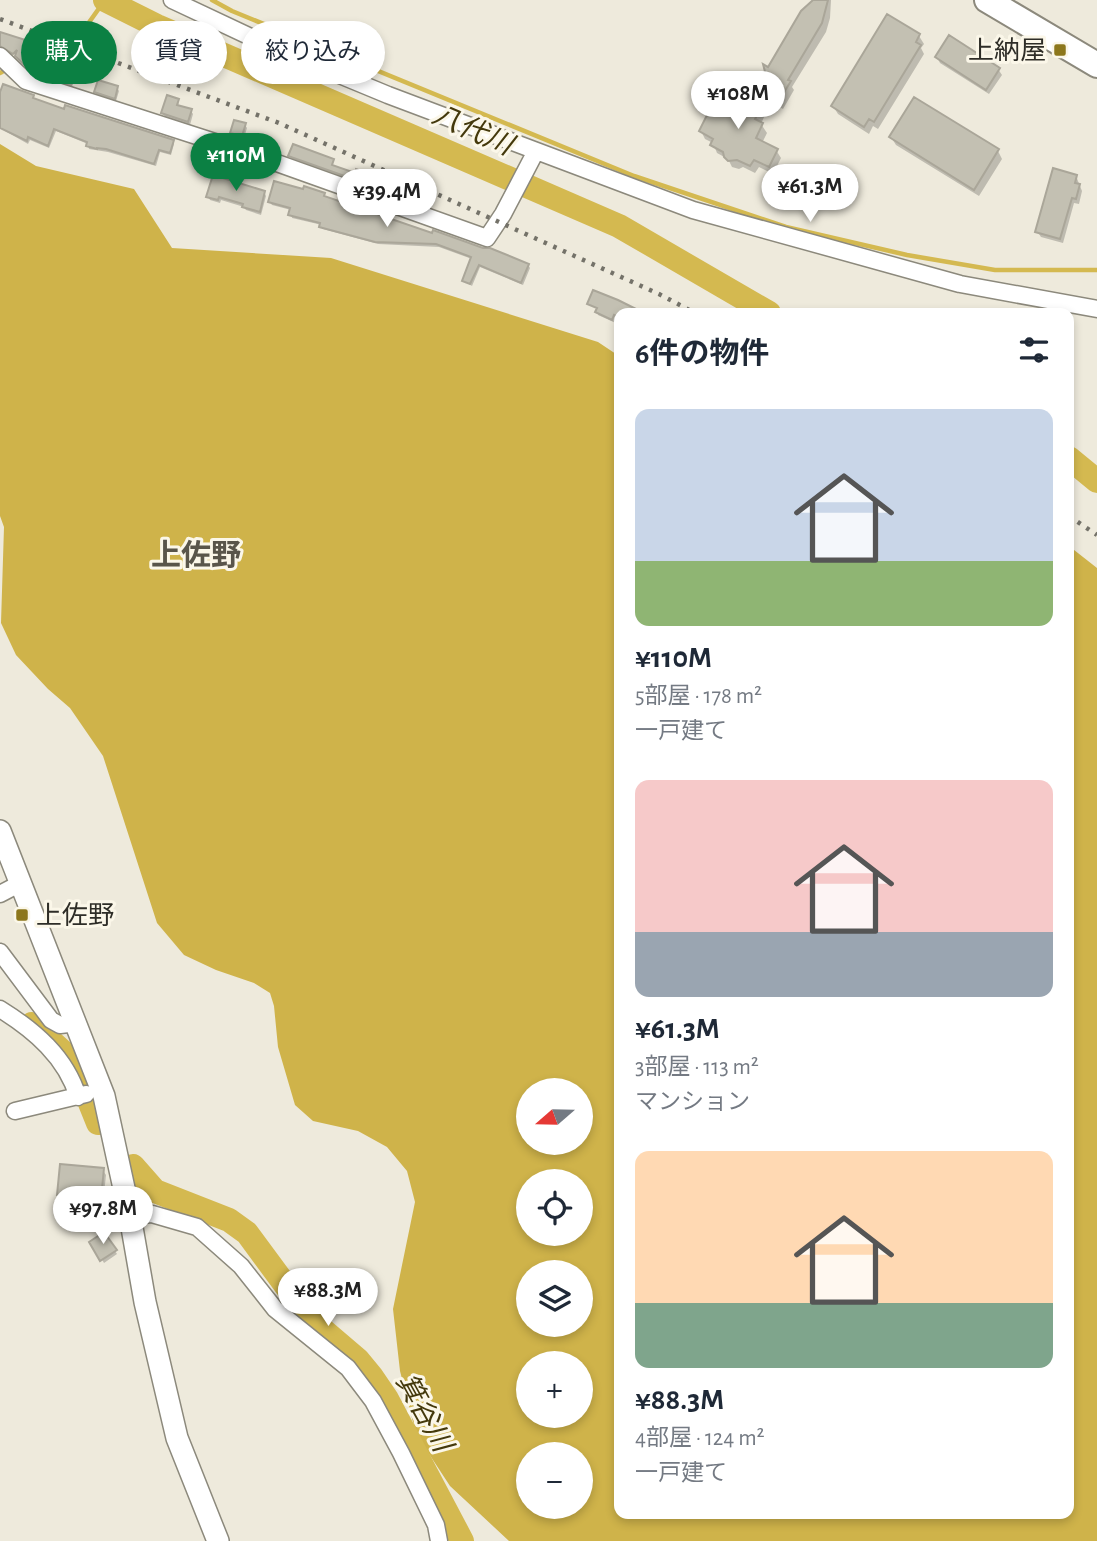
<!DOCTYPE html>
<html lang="ja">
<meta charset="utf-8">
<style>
:root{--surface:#fff;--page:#f6f6f7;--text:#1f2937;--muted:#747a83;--accent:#0b8043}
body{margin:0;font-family:"Alegreya Sans","Noto Sans JP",sans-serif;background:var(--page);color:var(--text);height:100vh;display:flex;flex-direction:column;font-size:26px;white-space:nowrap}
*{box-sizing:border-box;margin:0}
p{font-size:23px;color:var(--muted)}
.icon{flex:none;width:38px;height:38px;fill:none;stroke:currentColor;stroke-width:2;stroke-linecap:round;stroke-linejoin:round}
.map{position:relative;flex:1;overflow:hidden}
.drawer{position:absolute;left:614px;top:308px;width:460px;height:1211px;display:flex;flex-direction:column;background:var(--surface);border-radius:14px;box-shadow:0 4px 10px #0003}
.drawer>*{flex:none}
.hud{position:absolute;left:21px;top:21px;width:488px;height:63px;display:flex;gap:14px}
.needle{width:46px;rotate:250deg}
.controls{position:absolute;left:516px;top:1078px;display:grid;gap:14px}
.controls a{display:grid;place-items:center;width:77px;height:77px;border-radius:50%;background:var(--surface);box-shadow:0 4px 10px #0003;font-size:35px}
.price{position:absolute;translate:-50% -60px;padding:0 16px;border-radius:24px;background:#fff;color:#222;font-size:23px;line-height:46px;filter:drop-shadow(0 2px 4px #0008)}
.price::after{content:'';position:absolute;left:50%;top:42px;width:21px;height:16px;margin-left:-10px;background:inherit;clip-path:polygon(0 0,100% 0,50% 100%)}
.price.current{background:var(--accent);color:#fff}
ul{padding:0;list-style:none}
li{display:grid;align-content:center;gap:14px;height:371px;padding:0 21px}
li span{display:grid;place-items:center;height:217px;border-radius:14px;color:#555}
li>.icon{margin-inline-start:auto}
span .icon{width:126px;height:126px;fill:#fffc;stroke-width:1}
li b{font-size:30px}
h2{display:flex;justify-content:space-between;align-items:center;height:84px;padding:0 21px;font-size:30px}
.pill{padding:0 24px;border-radius:32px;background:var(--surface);box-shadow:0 4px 10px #0003;font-size:24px;line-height:63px}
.pill.current{background:var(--accent);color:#fff}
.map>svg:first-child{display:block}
</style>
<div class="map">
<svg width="1097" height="1541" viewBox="0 0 1097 1541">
<rect width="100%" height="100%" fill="#eeeadc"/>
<path fill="#cfb34a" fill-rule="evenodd" d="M 0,144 L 36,166 L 134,189 L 172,248 L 331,258 L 598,342 L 619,356 L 620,1514 L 1069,1514 L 1069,546 L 1097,568 L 1097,1541 L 509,1541 L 450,1486 L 416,1434 L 400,1371 L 393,1309 L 415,1202 L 407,1171 L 387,1147 L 358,1131 L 313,1121 L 295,1105 L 278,1047 L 274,1006 L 270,993 L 254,983 L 216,970 L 184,955 L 157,923 L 103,756 L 70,708 L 48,689 L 16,655 L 1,623 L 4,527 L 0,516 ZM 528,1090 L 581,1090 L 581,1143 L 528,1143 ZM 528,1181 L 581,1181 L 581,1234 L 528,1234 ZM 528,1272 L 581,1272 L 581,1325 L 528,1325 ZM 528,1363 L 581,1363 L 581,1416 L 528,1416 ZM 528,1454 L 581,1454 L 581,1507 L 528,1507 Z"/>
<path fill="#0003" d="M 818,0 L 831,0 L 830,18 L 826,32 L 792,87 L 794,90 L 783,109 L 771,102 L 766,94 L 770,87 L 769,69 Z
M 888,16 L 919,36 L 924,44 L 921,48 L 924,54 L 878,129 L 873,126 L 869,134 L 838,114 L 833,106 Z
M 0,38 L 53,62 L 76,69 L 77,72 L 72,87 L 35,74 L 16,55 L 5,48 L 0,49 Z
M 937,57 L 998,69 L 1002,75 L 989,94 L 940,63 Z
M 117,88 L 119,91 L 116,101 L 98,95 L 96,92 Z
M 33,96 L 35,100 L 173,141 L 174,144 L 171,155 L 160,152 L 156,166 L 108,152 L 89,149 L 88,144 L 56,131 L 49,148 L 30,140 L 28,144 L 0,128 L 0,113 Z
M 178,100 L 179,107 L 191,111 L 193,114 L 190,125 L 165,117 L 163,113 Z
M 763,102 L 767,110 L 761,124 L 767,133 L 762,143 L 776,150 L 781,158 L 773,174 L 759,167 L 755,173 L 743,167 L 739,169 L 732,167 L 728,159 L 717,153 L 713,143 L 705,139 L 701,131 L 732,109 Z
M 245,125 L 247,128 L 244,138 L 234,136 L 232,132 Z
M 891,137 L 998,151 L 1002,159 L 979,196 L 896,145 Z
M 290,156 L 333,160 L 333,167 L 414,192 L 416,196 L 414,202 L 292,159 Z
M 1076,176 L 1082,191 L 1079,204 L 1074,203 L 1063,243 L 1041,237 L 1037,231 Z
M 264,192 L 266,196 L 261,215 L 246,210 L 244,207 L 221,200 L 220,203 L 210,200 L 208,196 Z
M 324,195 L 326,198 L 528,265 L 530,268 L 523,285 L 480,267 L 472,286 L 464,280 L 472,259 L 439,247 L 378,244 L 323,229 L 322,225 L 292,218 L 291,210 L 272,205 L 270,202 Z
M 594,292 L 640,313 L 620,313 L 620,325 L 598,315 L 598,310 L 589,304 Z
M 102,1169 L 106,1175 L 103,1204 L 62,1201 L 59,1195 Z
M 104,1234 L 117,1254 L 104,1263 L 92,1242 Z"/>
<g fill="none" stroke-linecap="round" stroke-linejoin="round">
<path stroke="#d4b950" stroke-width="4.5" d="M 212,0 L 232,11 L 634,176 L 786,227 L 907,255 L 995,270 L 1097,270
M 47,56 L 67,47 L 80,35 L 105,0
M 0,73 L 2,72"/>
<path stroke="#d4b950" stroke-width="24" d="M 105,0 L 157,26 L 619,226 L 769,313
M 1069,458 L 1097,481
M 32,1024 L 73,1061 L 98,1123
M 133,1166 L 155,1191 L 229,1220 L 247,1233 L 303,1309 L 317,1325 L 358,1360 L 372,1377 L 387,1399 L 462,1541"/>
</g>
<path fill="#c3c0b2" stroke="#aaa699" stroke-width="2" d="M 813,0 L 828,0 L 822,23 L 788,80 L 791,81 L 778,102 L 764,94 L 769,87 L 763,64 L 768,67 L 801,11 Z
M 887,14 L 920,34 L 916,42 L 921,45 L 874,122 L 869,119 L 864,127 L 831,106 Z
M 0,32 L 32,42 L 37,48 L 41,45 L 54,60 L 77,68 L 71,85 L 32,72 L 15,56 L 17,50 L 13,54 L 0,46 Z
M 949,35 L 1000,68 L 986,90 L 935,57 Z
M 98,80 L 118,86 L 115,99 L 94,92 Z
M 3,84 L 34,95 L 33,98 L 64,109 L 65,105 L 174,140 L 170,153 L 159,150 L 154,164 L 106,149 L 97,148 L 97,149 L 86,146 L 87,142 L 54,129 L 48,146 L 28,137 L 27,141 L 0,128 L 0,92 Z
M 750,94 L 764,101 L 755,119 L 763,123 L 756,138 L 778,149 L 769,167 L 754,160 L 750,166 L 737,160 L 728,161 L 724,157 L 723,152 L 710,145 L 713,139 L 699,131 L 715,99 L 731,106 L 739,97 Z
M 167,95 L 179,99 L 177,105 L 192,109 L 188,122 L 161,113 Z
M 914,97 L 999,149 L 974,190 L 889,137 Z
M 234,120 L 246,123 L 242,136 L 230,133 Z
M 293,144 L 334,159 L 332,165 L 355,173 L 356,169 L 416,191 L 412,200 L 288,156 Z
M 1053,168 L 1077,175 L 1075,183 L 1080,184 L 1076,199 L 1072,198 L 1060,239 L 1035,232 Z
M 213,175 L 265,191 L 260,212 L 242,207 L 243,204 L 219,197 L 218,200 L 206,197 Z
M 274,181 L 303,189 L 304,186 L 325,193 L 324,196 L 432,233 L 433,230 L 483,248 L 490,248 L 529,264 L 521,283 L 479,265 L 470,284 L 462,281 L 471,257 L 436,244 L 375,242 L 319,227 L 320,223 L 288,215 L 290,208 L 268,202 Z
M 593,290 L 618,300 L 644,313 L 620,313 L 620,318 L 614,315 L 612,320 L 595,312 L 597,308 L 587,304 Z
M 60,1164 L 104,1168 L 101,1199 L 57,1195 Z
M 104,1232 L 117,1250 L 100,1261 L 89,1242 Z"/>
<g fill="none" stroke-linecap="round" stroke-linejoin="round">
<g stroke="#8c897c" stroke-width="19">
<path id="minor" d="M 172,0 L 272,47 L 388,95 L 693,210 L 960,284 L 1097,309
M 0,56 L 26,81 L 246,152 L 487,238 L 503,214 L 536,151
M 0,894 L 21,883
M 0,952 L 51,1020 L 60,1025 L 77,1023
M 0,1009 C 34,1030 66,1057 78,1097
M 15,1111 L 86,1094
M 130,1216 L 152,1214 L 197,1227 L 241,1266 L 275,1309 L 348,1368 L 373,1401 L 401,1453 L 436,1525 L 439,1541"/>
</g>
<g stroke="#8c897c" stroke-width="24">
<path id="major" d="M 0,831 L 104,1096 L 130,1216 L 145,1302 L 177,1438 L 218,1541"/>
</g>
<g stroke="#8c897c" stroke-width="28">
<path id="highway" d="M 987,0 L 1097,65"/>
</g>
<use href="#minor" stroke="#fff" stroke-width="16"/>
<use href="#major" stroke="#fff" stroke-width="21"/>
<use href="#highway" stroke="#fff" stroke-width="24"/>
<path stroke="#747269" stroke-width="4.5" stroke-dasharray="3.5 7" stroke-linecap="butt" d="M 0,19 L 279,123 L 659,294 L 695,313
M 1069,516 L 1097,535"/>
</g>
<g fill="#8d771c" stroke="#fbf7e9" stroke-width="2.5">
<rect x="1053" y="43" width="14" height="14" rx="3.5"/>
<rect x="15" y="908" width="14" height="14" rx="3.5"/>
</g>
<g text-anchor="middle" stroke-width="6" stroke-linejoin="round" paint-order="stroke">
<g font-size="26" fill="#2e2d27" stroke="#fbf7e9" text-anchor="end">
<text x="1046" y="59">上納屋</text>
<text x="36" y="924" text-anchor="start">上佐野</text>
</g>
<g font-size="28" font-style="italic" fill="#44390c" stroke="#fbf7e9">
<text transform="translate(473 129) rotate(24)" y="10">八代川</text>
<text transform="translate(425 1412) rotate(61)" y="10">箕谷川</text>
</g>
<g font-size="30" font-weight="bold" fill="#59554a" stroke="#fbf7e9">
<text x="196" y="565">上佐野</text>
</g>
</g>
</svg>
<div class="controls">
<a><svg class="needle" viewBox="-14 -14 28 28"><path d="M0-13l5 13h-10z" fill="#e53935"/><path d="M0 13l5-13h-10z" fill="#747a83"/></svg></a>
<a><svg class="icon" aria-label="locate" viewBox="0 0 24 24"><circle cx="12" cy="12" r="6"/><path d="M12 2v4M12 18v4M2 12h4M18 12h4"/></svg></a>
<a><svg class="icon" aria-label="layers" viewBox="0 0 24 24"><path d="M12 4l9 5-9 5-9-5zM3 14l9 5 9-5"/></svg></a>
<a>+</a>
<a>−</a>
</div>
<b class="price" style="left:738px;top:131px">¥108M</b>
<b class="price current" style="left:236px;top:193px">¥110M</b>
<b class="price" style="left:810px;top:224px">¥61.3M</b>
<b class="price" style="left:387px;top:229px">¥39.4M</b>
<b class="price" style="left:103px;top:1246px">¥97.8M</b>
<b class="price" style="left:328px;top:1328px">¥88.3M</b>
<div class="hud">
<a class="pill current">購入</a>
<a class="pill">賃貸</a>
<a class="pill">絞り込み</a>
</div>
<section class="drawer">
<h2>6件の物件<svg class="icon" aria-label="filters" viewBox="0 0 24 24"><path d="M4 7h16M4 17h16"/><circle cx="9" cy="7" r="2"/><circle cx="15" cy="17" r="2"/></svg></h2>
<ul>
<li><span style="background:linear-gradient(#c9d6e8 70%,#8fb573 0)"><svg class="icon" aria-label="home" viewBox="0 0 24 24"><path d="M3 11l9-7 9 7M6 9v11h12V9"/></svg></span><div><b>¥110M</b><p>5部屋 · 178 m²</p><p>一戸建て</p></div></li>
<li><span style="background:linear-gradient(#f6c9c9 70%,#9aa5b1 0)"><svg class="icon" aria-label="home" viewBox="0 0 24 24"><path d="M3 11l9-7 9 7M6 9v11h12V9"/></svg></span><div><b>¥61.3M</b><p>3部屋 · 113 m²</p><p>マンション</p></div></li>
<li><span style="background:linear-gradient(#ffd9b3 70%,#7fa58c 0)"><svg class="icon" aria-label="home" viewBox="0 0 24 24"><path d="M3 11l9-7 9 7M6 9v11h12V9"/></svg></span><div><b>¥88.3M</b><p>4部屋 · 124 m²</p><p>一戸建て</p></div></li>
</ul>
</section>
</div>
